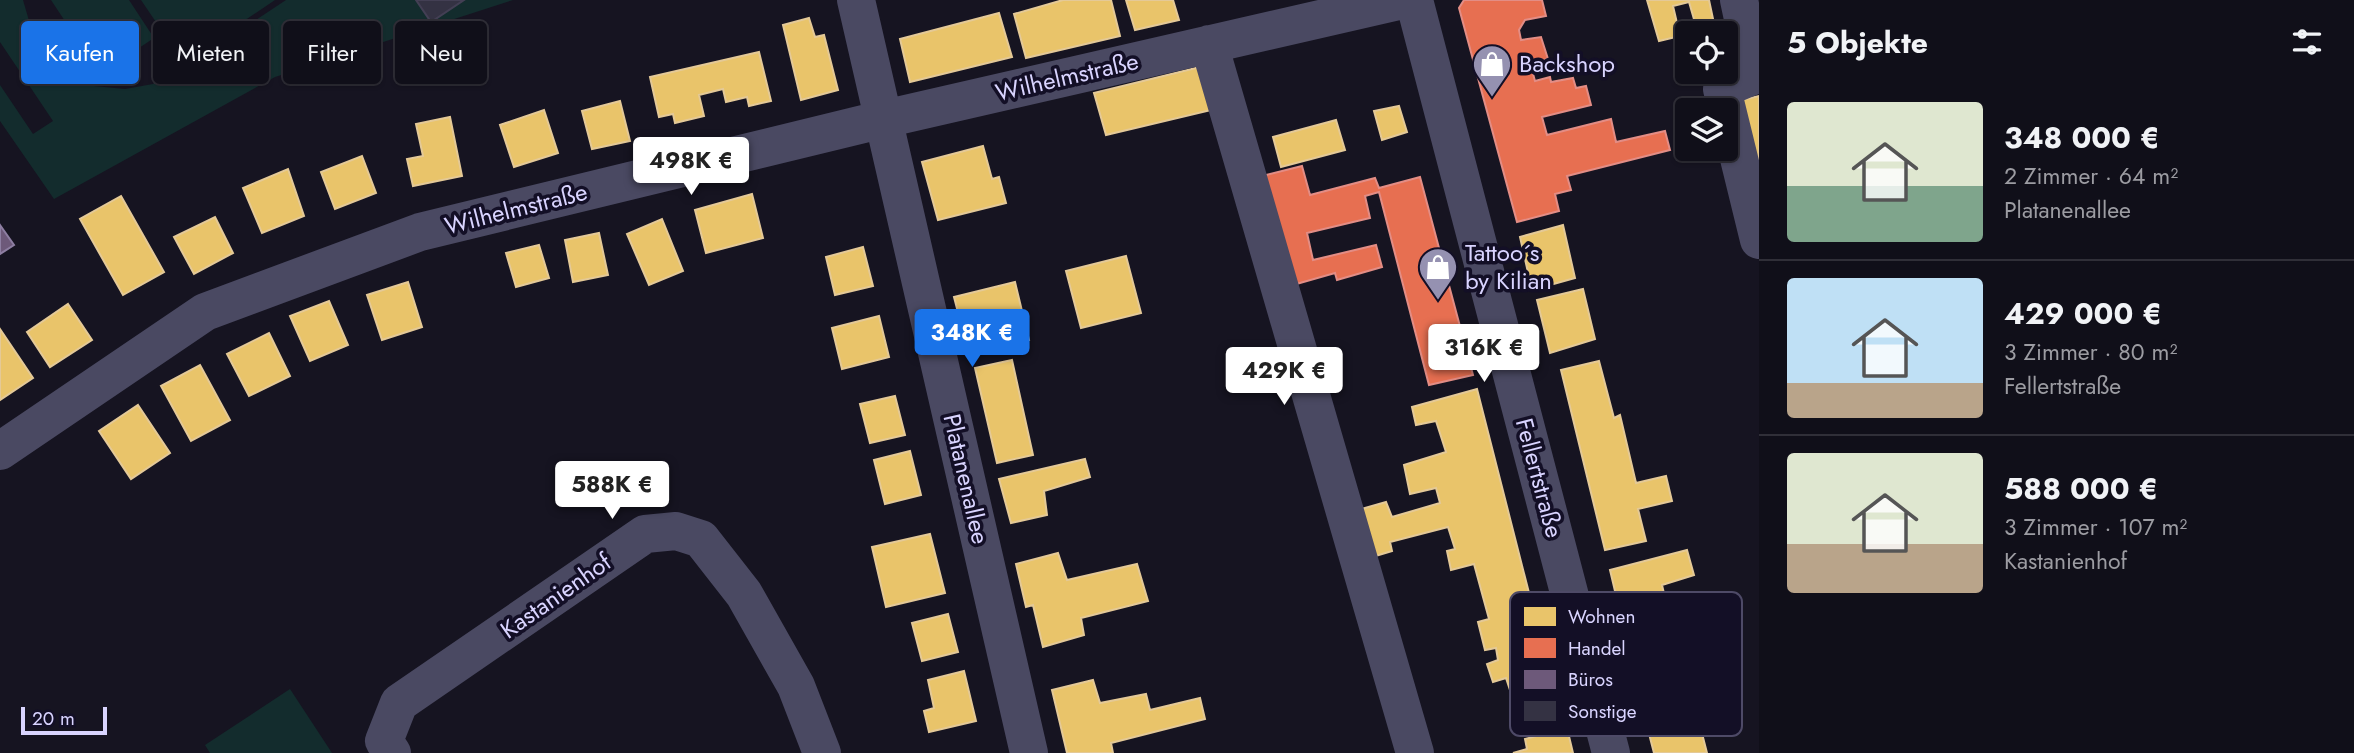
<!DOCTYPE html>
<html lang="de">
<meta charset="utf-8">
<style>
:root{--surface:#100f19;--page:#1e1d26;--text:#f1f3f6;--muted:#9c9ca2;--line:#302f38;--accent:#1a73e8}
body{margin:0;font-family:Jost,sans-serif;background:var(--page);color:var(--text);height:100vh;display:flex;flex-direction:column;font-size:26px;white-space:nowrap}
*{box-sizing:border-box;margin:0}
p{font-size:23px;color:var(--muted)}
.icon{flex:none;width:38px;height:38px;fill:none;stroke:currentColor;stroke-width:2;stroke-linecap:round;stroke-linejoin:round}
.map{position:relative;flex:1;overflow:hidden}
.sheet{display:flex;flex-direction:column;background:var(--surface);width:595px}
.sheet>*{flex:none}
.hud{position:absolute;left:21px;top:21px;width:665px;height:63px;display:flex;gap:14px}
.tools{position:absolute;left:1675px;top:21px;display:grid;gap:14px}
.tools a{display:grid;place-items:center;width:63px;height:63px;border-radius:7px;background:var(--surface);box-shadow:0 2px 5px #0004,0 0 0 2px var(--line);font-size:35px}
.scale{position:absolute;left:21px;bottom:18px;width:86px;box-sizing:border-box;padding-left:7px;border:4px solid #d9d4ff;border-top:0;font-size:19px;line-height:24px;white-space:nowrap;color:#d9d4ff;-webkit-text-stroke:5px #130f26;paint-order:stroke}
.price{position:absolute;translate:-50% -60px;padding:0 16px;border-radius:7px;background:#fff;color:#222;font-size:23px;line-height:46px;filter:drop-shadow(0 2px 4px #0008)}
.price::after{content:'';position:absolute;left:50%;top:42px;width:21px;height:16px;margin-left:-10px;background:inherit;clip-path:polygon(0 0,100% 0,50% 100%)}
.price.on{background:var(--accent);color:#fff}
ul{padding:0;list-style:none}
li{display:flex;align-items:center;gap:21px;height:175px;padding:0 28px}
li+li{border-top:2px solid var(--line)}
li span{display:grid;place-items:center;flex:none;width:196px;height:140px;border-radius:7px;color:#555}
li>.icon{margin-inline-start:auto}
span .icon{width:84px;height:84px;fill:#fffc;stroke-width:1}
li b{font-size:30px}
h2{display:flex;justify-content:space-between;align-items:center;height:84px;padding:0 28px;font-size:30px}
.chip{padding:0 24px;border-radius:7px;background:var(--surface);box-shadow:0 2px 5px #0004,0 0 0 2px var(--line);font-size:24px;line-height:63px}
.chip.on{background:var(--accent);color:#fff}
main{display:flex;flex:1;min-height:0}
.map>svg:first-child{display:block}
</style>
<main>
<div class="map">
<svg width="1759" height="753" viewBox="0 0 1759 753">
<rect width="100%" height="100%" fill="#161421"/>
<path fill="#132c2d" d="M 0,0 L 23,0 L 32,31 L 44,53 L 68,74 L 94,86 L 125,89 L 153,84 L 184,68 L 286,0 L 513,0 L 275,77 L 54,199 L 0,121 L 0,85 L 33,134 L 53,121 L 0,42 Z
M 51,0 L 129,0 L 154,38 L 100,74 Z
M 141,0 L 275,0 L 183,62 Z
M 290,689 L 332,753 L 210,753 L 205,745 Z"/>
<path fill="#e9c46a" stroke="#e4c997" stroke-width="2" d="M 1063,0 L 1111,0 L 1120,36 L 1026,58 L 1014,14 Z
M 1126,0 L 1173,0 L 1179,20 L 1135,30 Z
M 1647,0 L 1709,0 L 1716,33 L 1698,33 L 1689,2 L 1673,6 L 1680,36 L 1659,41 Z
M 999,13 L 1012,57 L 910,82 L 900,39 Z
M 809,18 L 815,37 L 824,35 L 838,90 L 801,100 L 783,25 Z
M 759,52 L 771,101 L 749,106 L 747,97 L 726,102 L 723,89 L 699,95 L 704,116 L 675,123 L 673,114 L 659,117 L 650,77 Z
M 1200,67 L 1211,110 L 1106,135 L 1094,93 Z
M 1759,96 L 1759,181 L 1738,101 Z
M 620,101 L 630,141 L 592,149 L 582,111 Z
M 1399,106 L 1407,132 L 1382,140 L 1374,111 Z
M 544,110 L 558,153 L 514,167 L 500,125 Z
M 450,117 L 462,176 L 413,186 L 407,159 L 423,156 L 416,124 Z
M 1336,120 L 1345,150 L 1281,167 L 1273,137 Z
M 983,146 L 992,179 L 999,177 L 1006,203 L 938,220 L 922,162 Z
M 362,156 L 376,193 L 335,209 L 321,172 Z
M 288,169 L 304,216 L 262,233 L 243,188 Z
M 752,194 L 763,238 L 706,253 L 695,210 Z
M 121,196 L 164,272 L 123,295 L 80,219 Z
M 215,217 L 233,253 L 194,274 L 174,237 Z
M 662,219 L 683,271 L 649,285 L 627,234 Z
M 1563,225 L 1575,278 L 1532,290 L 1520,237 Z
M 599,233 L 608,275 L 573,282 L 565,240 Z
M 539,245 L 549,278 L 516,287 L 506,253 Z
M 863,247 L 873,286 L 835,295 L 826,257 Z
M 1126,256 L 1141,313 L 1081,328 L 1066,271 Z
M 408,282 L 422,327 L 382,340 L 367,295 Z
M 1015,282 L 1029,340 L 969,355 L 954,297 Z
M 1583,289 L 1595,339 L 1550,353 L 1537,300 Z
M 329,301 L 348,345 L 310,361 L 290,316 Z
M 68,304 L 92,340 L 50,367 L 27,332 Z
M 879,316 L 889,357 L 842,369 L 832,328 Z
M 0,329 L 33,378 L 0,400 Z
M 269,333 L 290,376 L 249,396 L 227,354 Z
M 1012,360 L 1033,455 L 997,463 L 975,368 Z
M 1599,361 L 1614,418 L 1620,415 L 1636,483 L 1666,476 L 1672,501 L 1638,509 L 1646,541 L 1605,550 L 1561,370 Z
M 200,365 L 230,420 L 191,441 L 161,386 Z
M 1477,389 L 1555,695 L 1515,705 L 1506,678 L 1493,682 L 1487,664 L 1498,660 L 1496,648 L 1485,650 L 1478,622 L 1489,619 L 1474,564 L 1451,570 L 1447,551 L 1455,549 L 1448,527 L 1390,542 L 1392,551 L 1369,558 L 1358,510 L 1386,502 L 1392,517 L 1440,503 L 1436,488 L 1410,494 L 1404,465 L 1446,452 L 1436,421 L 1416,425 L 1412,407 Z
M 895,396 L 905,435 L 870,443 L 860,404 Z
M 138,405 L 170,453 L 131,479 L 99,431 Z
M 910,451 L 921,495 L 885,504 L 874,460 Z
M 1085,459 L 1090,477 L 1044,491 L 1047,515 L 1011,523 L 999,479 Z
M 930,534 L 945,593 L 886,607 L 872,547 Z
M 1687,550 L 1694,575 L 1662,585 L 1669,615 L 1624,629 L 1610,570 Z
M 1058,553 L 1067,580 L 1137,564 L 1148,601 L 1081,618 L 1084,635 L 1043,647 L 1033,605 L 1026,607 L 1016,564 Z
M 948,614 L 958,652 L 922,661 L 912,623 Z
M 1675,628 L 1707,753 L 1654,753 L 1625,641 Z
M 964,671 L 976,721 L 929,732 L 924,711 L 934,708 L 928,680 Z
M 1093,680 L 1100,703 L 1146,694 L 1150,710 L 1200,698 L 1205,719 L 1111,743 L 1113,753 L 1067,753 L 1052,690 Z
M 1567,728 L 1573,753 L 1513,753 L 1527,749 L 1525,739 Z"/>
<path fill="#e76f51" stroke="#e38d85" stroke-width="2" d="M 1464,0 L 1542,0 L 1546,16 L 1525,20 L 1519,30 L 1521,40 L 1541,37 L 1548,59 L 1530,63 L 1535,81 L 1550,77 L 1551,82 L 1573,78 L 1576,88 L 1586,86 L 1591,105 L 1542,117 L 1547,135 L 1611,119 L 1616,142 L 1665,131 L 1670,150 L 1567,176 L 1571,190 L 1555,194 L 1559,211 L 1517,222 L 1459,8 Z
M 1302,166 L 1310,195 L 1375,178 L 1379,188 L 1420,177 L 1473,375 L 1429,385 L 1379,192 L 1365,196 L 1370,218 L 1307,233 L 1313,260 L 1376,245 L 1382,267 L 1337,280 L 1335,273 L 1293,285 L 1262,176 Z"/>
<path fill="#6d597a" stroke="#8d7ea2" stroke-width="2" d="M 0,225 L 14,245 L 0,254 Z"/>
<path fill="#343243" stroke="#433f54" stroke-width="2" d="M 416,0 L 464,0 L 431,22 Z"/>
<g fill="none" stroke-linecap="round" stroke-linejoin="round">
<path stroke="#4a4962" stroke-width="38" d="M 856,0 L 1029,753
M 1414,0 L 1611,753
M 1739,0 L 1755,75 L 1722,89 L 1759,240
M 1209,44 L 1415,753
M 0,451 L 205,312 L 420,232 L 884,119 L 1403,0
M 392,753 L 384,741 L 399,703 L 645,534 L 676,531 L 701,539 L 744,594 L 796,686 L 822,753"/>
</g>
<defs>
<g id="shop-pin" transform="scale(2.0125)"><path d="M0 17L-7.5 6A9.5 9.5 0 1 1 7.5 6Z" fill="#9591b1" stroke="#130f26"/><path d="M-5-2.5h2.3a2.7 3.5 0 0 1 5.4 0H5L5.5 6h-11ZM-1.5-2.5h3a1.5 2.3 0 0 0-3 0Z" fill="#fff"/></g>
</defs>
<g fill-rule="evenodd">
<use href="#shop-pin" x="1492" y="64"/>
<use href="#shop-pin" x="1438" y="267"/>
</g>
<g text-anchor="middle" stroke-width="7" stroke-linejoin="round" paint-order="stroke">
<g font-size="24" fill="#d9d4ff" stroke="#130f26" text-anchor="start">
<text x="1519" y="72">Backshop</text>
<text x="1465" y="261">Tattoo´s<tspan x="1465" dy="28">by Kilian</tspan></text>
</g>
<g font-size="24" fill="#d9d4ff" stroke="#130f26">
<text transform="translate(1067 77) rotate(-13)" y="8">Wilhelmstraße</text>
<text transform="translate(516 209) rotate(-14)" y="8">Wilhelmstraße</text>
<text transform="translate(1539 478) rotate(75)" y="8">Fellertstraße</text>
<text transform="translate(966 479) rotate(77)" y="8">Platanenallee</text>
<text transform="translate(556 596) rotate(-35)" y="8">Kastanienhof</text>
</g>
</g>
<rect x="1510" y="592" width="232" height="144" rx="10" fill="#130f26" stroke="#4e4a67" stroke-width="2"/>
<rect x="1524" y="607" width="32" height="19" fill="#e9c46a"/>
<rect x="1524" y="638" width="32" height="20" fill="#e76f51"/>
<rect x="1524" y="670" width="32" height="19" fill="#6d597a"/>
<rect x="1524" y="701" width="32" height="20" fill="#343243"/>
<g font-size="19" fill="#d9d4ff">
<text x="1568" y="623">Wohnen</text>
<text x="1568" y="655">Handel</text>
<text x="1568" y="686">Büros</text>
<text x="1568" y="718">Sonstige</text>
</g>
</svg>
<div class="tools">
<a><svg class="icon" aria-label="locate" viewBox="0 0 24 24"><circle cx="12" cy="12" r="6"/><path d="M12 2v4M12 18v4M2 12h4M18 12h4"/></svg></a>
<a><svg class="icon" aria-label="layers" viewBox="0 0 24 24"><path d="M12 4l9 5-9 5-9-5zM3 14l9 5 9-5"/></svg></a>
</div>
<div class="scale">20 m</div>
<b class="price" style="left:691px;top:197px">498K €</b>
<b class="price on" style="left:972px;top:369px">348K €</b>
<b class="price" style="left:1484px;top:384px">316K €</b>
<b class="price" style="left:1284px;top:407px">429K €</b>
<b class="price" style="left:612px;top:521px">588K €</b>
<div class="hud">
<a class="chip on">Kaufen</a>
<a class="chip">Mieten</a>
<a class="chip">Filter</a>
<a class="chip">Neu</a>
</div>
</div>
<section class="sheet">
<h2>5 Objekte<svg class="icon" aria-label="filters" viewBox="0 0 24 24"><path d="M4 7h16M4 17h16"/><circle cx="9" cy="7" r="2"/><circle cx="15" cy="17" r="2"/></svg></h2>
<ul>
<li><span style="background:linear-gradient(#dfe7d0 60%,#7fa58c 0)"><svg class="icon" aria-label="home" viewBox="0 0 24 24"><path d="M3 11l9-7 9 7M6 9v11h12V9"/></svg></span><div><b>348 000 €</b><p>2 Zimmer · 64 m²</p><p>Platanenallee</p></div></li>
<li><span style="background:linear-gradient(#bfe0f5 75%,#b9a48a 0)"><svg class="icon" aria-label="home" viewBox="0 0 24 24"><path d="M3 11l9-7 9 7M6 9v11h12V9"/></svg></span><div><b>429 000 €</b><p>3 Zimmer · 80 m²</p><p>Fellertstraße</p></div></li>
<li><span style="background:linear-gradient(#dfe7d0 65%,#b9a48a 0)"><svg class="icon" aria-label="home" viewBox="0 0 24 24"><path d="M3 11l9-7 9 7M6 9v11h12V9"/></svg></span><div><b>588 000 €</b><p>3 Zimmer · 107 m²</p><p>Kastanienhof</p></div></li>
</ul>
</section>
</main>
